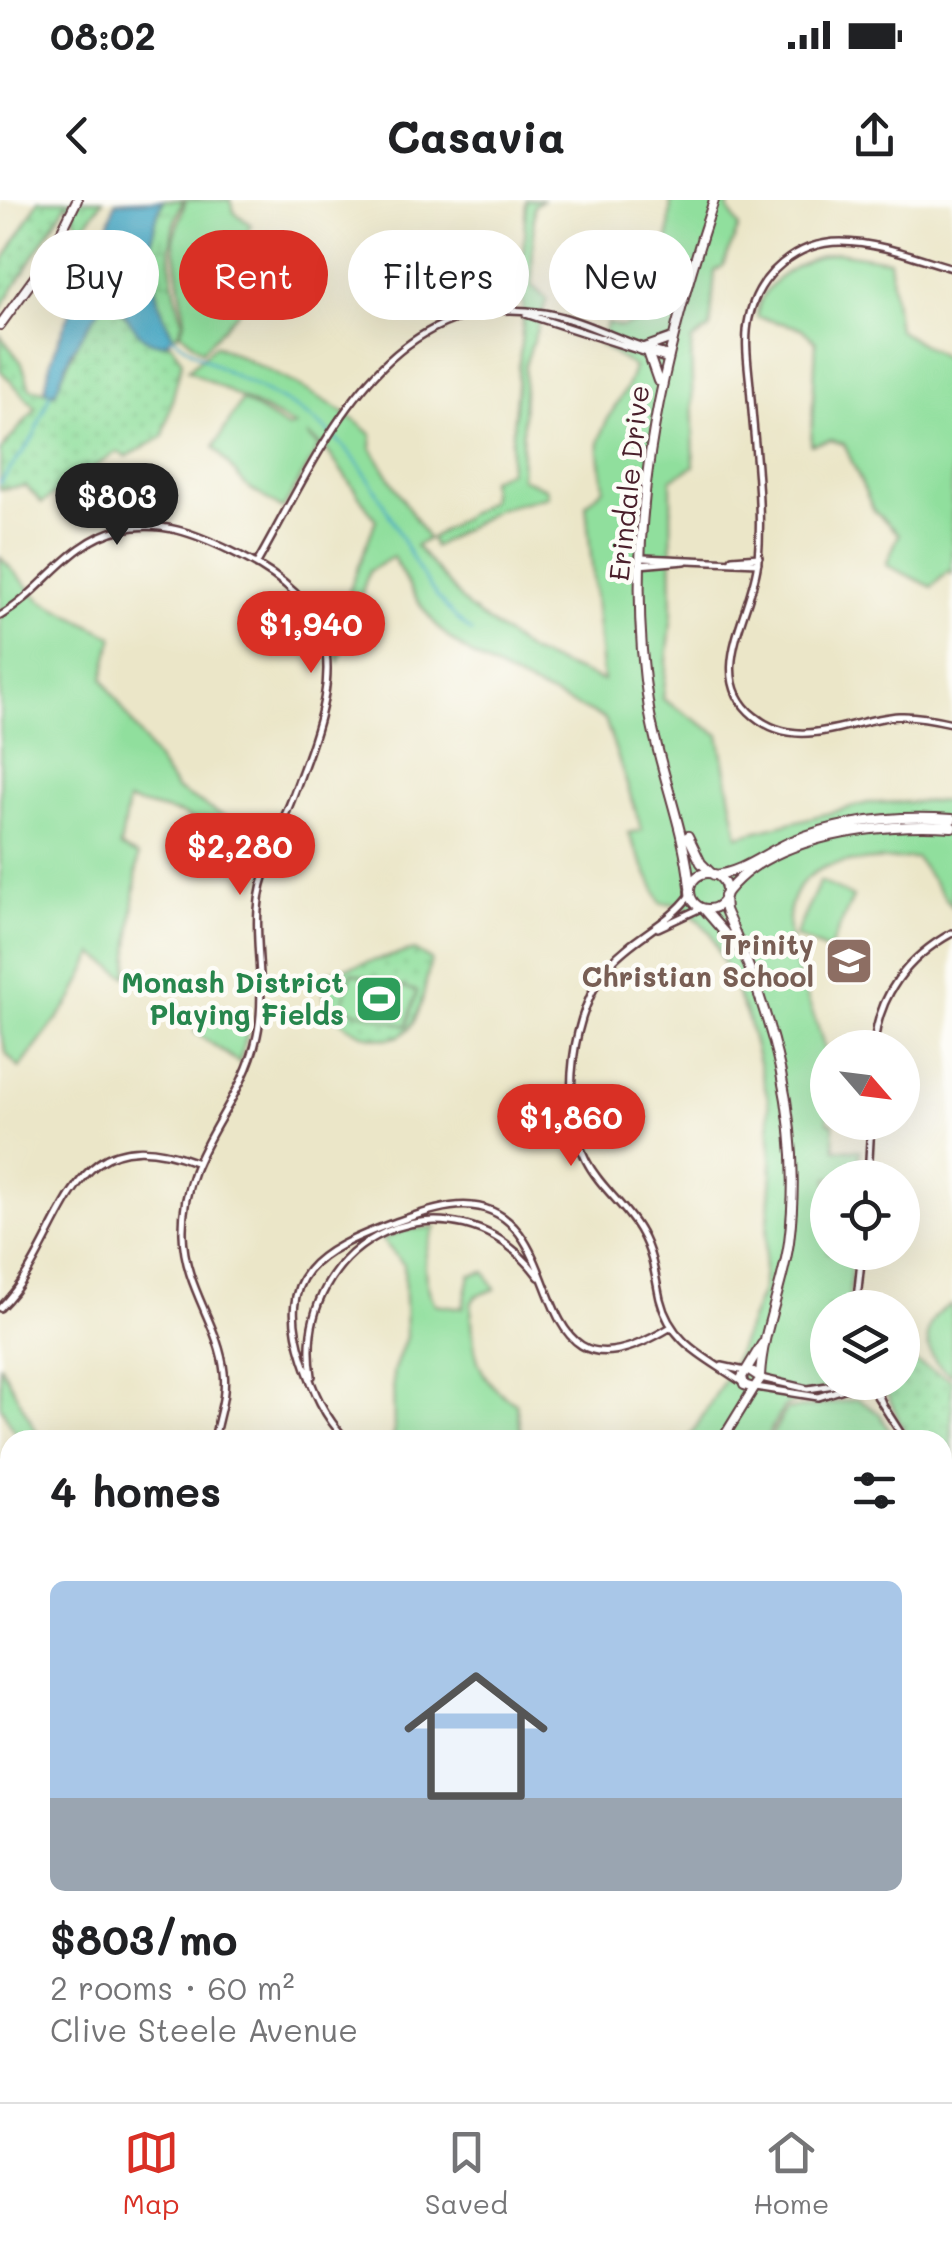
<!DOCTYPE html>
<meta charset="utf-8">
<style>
:root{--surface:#fff;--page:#f2f2f2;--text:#202124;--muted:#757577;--line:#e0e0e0;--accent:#d93025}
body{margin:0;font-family:Mali,sans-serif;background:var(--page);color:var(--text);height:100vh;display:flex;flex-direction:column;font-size:38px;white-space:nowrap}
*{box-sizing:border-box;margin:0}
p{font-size:32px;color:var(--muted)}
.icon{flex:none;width:55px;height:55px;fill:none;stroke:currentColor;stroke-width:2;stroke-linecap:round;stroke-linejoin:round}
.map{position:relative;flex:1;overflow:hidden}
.details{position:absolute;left:0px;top:1230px;width:952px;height:672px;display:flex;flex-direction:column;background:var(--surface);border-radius:30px 30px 0 0;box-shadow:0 10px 40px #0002}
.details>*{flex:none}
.hud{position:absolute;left:30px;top:30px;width:892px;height:90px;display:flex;gap:20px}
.needle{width:65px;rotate:118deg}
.controls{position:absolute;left:810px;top:830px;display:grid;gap:20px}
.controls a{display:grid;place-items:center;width:110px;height:110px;border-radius:50%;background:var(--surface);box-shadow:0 10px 40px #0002;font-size:50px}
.price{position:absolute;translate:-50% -85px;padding:0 22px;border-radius:35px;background:var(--accent);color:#fff;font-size:32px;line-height:65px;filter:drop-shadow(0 2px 5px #0008)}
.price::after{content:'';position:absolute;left:50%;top:60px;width:30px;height:22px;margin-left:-15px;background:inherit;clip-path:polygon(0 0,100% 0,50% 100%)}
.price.active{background:#222;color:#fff}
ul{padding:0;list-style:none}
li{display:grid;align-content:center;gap:20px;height:530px;padding:0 50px}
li+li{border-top:2px solid var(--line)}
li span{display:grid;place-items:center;height:310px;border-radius:15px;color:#555}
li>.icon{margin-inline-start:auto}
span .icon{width:180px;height:180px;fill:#fffc;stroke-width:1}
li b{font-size:42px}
h2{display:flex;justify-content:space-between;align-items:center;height:120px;padding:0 50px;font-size:42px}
.tag{padding:0 35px;border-radius:45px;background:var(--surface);box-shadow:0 10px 40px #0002;font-size:35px;line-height:90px}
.tag.active{background:var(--accent);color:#fff}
.status{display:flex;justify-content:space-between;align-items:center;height:70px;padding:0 50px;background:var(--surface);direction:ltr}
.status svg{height:28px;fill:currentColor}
header{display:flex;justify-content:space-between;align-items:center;height:130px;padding:0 50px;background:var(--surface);font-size:45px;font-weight:700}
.dock{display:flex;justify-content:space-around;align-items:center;height:140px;border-top:2px solid var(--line);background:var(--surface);font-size:28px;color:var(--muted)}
.dock a{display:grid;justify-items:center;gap:5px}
.dock .active{color:var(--accent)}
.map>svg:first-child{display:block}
</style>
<div class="status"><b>08:02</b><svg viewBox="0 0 49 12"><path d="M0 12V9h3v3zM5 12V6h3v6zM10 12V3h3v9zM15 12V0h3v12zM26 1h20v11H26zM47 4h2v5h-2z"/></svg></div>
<header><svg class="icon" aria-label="back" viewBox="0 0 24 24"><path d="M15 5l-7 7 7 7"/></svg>Casavia<svg class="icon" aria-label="share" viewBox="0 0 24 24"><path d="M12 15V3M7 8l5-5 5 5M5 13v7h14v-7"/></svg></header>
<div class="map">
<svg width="952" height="1902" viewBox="0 0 952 1902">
<defs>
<pattern id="grass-dots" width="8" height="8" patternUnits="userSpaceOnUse" patternTransform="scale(2.5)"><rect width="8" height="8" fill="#90df9d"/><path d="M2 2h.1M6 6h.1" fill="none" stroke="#7ebf87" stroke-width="1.8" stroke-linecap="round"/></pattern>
<pattern id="wetland-marsh" width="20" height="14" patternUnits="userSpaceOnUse" patternTransform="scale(2.5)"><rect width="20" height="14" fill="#90df9d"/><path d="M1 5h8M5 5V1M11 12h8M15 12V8" fill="none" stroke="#7ebf87"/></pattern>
</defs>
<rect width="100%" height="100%" fill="#fdfcf7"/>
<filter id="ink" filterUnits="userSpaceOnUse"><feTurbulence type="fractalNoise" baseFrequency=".01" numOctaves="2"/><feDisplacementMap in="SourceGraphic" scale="20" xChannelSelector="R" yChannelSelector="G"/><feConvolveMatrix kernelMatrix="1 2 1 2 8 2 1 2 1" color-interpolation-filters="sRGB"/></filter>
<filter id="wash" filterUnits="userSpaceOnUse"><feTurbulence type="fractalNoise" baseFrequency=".0048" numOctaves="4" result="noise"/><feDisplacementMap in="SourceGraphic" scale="40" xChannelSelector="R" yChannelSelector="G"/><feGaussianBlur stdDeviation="2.25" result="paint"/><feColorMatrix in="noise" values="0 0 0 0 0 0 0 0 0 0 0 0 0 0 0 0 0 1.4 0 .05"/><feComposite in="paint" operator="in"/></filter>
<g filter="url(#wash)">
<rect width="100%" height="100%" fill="#ebe6c8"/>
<path fill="url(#grass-dots)" stroke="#6d7f64" stroke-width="2.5" d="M 39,0 L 103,0 L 81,31 L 67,3 L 0,110 L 0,66 Z
M 104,102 C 127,111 152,142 171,144 L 182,161 L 163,237 L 126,257 L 117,252 L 42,303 L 26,286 L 0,289 L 0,251 L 36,208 L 0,170 L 0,135 L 22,163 L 30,188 L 54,193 L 87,122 Z
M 414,750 L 431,760 C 425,780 423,821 403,834 C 379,849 330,825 325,797 C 323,790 325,780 326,773 Z
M 903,1156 L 952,1180 L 952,1357 L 943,1349 L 942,1240 L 908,1240 L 882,1183 L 902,1182 Z
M 952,1410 L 952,1553 L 943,1540 L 943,1440 L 949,1432 L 942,1422 Z"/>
<path fill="url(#wetland-marsh)" stroke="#6d7f64" stroke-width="2.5" d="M 163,0 L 184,0 C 162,38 171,81 183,121 L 177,135 L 172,134 C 151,91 143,46 163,0 Z"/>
<path fill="#90df9d" stroke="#6d7f64" stroke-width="2.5" d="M 186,0 L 230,0 L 234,12 L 251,25 L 243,39 L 260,88 L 202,151 L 180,132 L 185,120 L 173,39 Z
M 526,0 L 542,0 L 534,6 L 532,86 L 547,99 L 525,165 L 521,278 L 546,288 L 548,296 L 498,309 L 434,347 L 431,338 L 491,300 L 490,279 L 509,271 L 523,121 L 523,86 L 512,71 L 523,54 Z
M 671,0 L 731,0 L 728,9 L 739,27 L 723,66 L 715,71 L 710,129 L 691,141 L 694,266 L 671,279 L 672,413 L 663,499 L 719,535 L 738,636 L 868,603 L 952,601 L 952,707 L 916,658 C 893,660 842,659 823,668 C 747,704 820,807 827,860 C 830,880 827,902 828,922 L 833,923 L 835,949 L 860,950 L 858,977 L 828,978 L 828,1052 L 852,1053 L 849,1107 L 828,1108 L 828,1182 L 837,1183 L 784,1207 L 765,1240 L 688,1240 L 730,1171 L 762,1090 L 772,974 L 768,899 L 748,819 L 710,732 L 681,704 L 661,703 L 628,633 L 642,630 L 605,519 C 561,498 479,467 446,435 C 422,412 408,386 393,357 L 369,371 L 339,461 L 314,409 L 344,404 L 376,320 L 326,249 L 307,235 L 319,247 L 283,309 L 246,286 L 214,247 L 242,200 L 288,228 L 295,226 L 188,170 L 215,145 C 263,167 336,201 372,235 L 371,248 L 428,339 L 416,346 L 468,407 L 531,453 L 603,481 L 586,305 L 604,288 C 603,275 597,252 599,243 C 603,217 628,195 634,167 L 600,145 L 607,123 L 621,127 L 645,120 L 647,97 L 641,89 L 645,81 L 644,42 L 668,44 Z
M 837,52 L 889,60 L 898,130 L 952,162 L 952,374 L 948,371 L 932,387 L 886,365 L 899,334 L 874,311 L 844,244 L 831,240 L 811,245 L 816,142 L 801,128 L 757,117 C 757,81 807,57 837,52 Z
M 0,357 L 41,400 L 113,437 L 103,479 L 176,589 L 236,623 L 225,639 L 185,615 L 128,601 L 120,647 L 138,656 L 127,777 L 94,754 L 73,798 L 20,868 L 7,855 L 0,831 Z
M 820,681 L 853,697 L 829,751 L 795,736 Z
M 352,773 L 417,791 L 407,826 L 342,807 Z
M 196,812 L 249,828 L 239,863 L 195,832 Z
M 436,1027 C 422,1052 421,1078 435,1104 L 463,1108 L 470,1075 L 485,1072 L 495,1089 L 476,1096 L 471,1104 C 474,1148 472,1179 516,1203 L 522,1240 L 389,1240 L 394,1236 L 393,1172 L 406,1137 L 404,1065 L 382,1040 L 404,1030 Z
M 952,1105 L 952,1175 C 922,1161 917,1118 952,1105 Z
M 0,1164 L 41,1240 L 14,1240 L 16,1234 L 0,1205 Z
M 858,1199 L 880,1214 L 895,1240 L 769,1240 L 786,1210 Z"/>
<path fill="#46a8c5" stroke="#486478" stroke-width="2.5" d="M 163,0 C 143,45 150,92 172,134 L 168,142 C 141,151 130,117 114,101 L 103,104 L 72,150 L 55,193 L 45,191 C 54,124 98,72 115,2 Z"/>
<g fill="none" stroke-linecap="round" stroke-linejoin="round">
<path stroke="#46a8c5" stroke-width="2.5" d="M 172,136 C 227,182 297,194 346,249 C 398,307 407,381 472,432
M 0,283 L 33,238 L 50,194"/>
</g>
</g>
<g filter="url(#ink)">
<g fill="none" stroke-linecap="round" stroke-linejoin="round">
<g stroke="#623d43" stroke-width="10">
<path id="minor" d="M 952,68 C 918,58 877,42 841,42 C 797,42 758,74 749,118 C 744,140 748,164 750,186 C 754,243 763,303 758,360 C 754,410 703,475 754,516 C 799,553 849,519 899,516 C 917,515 935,519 952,523
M 526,114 L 666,159
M 642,358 L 758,363
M 732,359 L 759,357
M 257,363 C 321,252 384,86 544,113 C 587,120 625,145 667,154
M 639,365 L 685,361
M 0,416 C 45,390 68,341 122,329 C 162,320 196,334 231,351 C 342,404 343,464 303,569 C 292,599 283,627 263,651
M260 657a6 6 0 1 1 12 0a6 6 0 1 1-12 0Z
M 690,695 C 669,724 633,737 610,764 C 571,810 559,907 586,960 C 600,988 627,1006 641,1033 C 653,1054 655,1076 660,1099 C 671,1145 708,1158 743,1183
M 658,728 L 701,708
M 874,848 C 877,796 908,757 952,733
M 868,978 L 871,922
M 0,1108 C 69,1040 61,911 195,962
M 856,1108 L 862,1052
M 722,1166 L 745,1171
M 312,1176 C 290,1039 454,962 539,1077
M 761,1178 L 808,1189 L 854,1182
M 868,1182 L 905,1240
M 873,1182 L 882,1203
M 756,1187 L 818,1197 L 866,1182
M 214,1240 C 218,1217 227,1196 224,1172 C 219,1124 184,1087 183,1034 C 181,951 241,910 257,836 C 270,777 243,718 270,662
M 347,1240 C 324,1217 313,1190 303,1160 C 275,1074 317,1052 390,1024 C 414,1016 447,1003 472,1006 C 576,1016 517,1221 671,1127
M 0,1449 L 10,1442
M 942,1576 L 952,1563
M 942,1586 L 952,1574
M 0,1658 L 10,1652
M 399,1892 L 402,1902
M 666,1902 L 681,1892
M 681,1902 L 688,1892"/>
</g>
<g stroke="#623d43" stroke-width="12">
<path id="major" d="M 0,125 L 48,59 L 77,0
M 644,148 L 672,138
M 649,155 L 658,181
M 688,636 L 701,663 L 712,674
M690 691a18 18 0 1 1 36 0a18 18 0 1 1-36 0Z
M 714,675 C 742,673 766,652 792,641 C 843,620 897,615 952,619
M 690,687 C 684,626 659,570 649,509 C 621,335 659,165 714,0
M 724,696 C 768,634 883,622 952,627
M 724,697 L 725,710 C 773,816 804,924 789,1042 C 783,1087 762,1131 760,1176
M 704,709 L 737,747
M 749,1170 L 761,1178 L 754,1188 L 744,1185 L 742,1177 L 762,1144
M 722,1240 L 754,1188
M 0,1324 L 10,1330
M 0,1334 L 10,1340
M 608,1892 L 617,1902
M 623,1892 L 636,1902"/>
</g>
<use href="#minor" stroke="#fff" stroke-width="5"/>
<use href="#major" stroke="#fff" stroke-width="8"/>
</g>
</g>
<defs>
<g id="school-square" transform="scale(2.5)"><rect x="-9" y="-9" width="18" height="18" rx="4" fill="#8d6e63" stroke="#fdfcf7"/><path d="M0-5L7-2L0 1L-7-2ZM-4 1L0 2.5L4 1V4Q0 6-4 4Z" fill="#fff"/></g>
<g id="stadium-square" transform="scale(2.5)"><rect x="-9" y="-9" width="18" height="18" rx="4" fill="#2e9e5b" stroke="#fdfcf7"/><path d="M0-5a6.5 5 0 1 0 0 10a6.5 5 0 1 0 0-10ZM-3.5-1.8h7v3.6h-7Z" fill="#fff"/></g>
</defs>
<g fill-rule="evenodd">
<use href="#school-square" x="849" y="761"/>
<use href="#stadium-square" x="379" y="799"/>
</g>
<g text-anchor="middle" stroke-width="9" stroke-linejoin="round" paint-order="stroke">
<g font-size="28" fill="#4a1f2b" stroke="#fdfcf7">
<text transform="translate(629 283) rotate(-84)" y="10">Erindale Drive</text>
</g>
<g font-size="28" font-weight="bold" fill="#785e54" stroke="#fdfcf7" text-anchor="end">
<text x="814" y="755">Trinity<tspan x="814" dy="32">Christian School</tspan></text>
</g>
<g font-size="28" font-weight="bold" fill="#27864d" stroke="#fdfcf7" text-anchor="end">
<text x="344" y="793">Monash District<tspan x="344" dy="32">Playing Fields</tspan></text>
</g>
</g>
</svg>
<div class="controls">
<a><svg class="needle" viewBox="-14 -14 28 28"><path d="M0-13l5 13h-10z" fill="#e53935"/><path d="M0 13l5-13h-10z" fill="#757577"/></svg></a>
<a><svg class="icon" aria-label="locate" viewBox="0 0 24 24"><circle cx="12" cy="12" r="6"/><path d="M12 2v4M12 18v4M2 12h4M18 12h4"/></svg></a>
<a><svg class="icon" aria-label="layers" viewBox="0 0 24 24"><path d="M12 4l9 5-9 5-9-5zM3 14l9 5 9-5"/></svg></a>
</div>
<b class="price active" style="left:117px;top:348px">$803</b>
<b class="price" style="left:311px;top:476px">$1,940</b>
<b class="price" style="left:240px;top:698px">$2,280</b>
<b class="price" style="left:571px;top:969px">$1,860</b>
<div class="hud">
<a class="tag">Buy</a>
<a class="tag active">Rent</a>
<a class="tag">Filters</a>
<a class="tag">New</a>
</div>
<section class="details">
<h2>4 homes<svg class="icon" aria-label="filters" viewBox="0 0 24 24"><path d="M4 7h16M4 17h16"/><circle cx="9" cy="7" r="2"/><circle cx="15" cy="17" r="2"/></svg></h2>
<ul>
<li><span style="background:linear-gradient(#a9c7e8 70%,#9aa5b1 0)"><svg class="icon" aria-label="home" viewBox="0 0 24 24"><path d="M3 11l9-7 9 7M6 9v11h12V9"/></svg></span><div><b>$803/mo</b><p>2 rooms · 60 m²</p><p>Clive Steele Avenue</p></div></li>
</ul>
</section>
</div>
<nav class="dock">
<a class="active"><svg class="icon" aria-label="map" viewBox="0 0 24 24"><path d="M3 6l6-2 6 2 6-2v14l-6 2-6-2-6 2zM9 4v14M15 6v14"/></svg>Map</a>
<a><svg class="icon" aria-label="saved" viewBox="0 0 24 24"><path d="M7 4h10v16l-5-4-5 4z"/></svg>Saved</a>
<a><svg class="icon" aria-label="home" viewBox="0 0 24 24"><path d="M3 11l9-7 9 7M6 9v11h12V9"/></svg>Home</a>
</nav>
